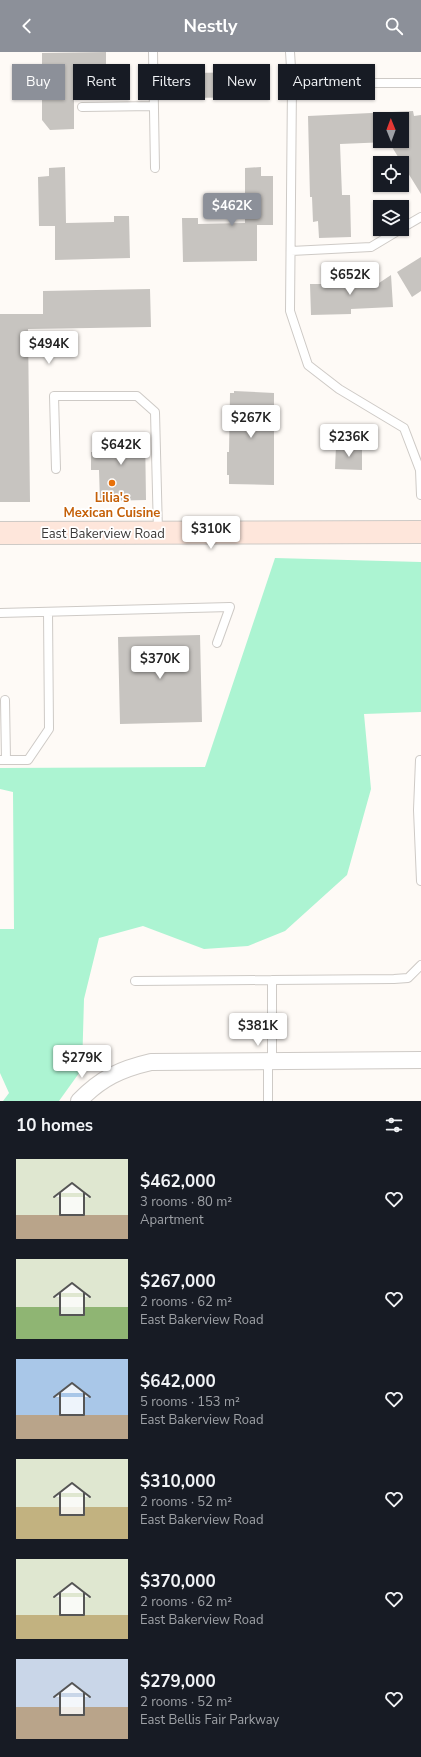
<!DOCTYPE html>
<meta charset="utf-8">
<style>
:root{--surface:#171b24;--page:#242831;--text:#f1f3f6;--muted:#9ea1a6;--accent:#8c9099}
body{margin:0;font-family:"Nunito Sans",sans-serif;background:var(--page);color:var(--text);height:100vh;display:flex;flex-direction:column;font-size:15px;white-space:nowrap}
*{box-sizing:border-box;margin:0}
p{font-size:13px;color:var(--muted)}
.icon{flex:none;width:22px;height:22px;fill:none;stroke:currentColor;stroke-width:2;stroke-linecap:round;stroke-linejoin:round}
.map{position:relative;height:1049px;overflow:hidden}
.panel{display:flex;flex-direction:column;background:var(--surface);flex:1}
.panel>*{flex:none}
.banner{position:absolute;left:12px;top:12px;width:397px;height:36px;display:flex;gap:8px}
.needle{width:26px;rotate:359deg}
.tools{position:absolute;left:373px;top:60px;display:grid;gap:8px}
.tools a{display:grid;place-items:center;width:36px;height:36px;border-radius:0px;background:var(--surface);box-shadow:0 1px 3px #0004;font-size:20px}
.price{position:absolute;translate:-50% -34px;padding:0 9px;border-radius:4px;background:#fff;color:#222;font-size:13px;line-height:26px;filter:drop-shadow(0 1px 2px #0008)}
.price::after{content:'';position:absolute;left:50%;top:24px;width:12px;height:9px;margin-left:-6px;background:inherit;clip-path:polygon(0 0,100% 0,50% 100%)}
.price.active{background:var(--accent);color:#fff}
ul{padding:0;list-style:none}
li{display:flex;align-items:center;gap:12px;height:100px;padding:0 16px}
li span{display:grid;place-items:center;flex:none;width:112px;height:80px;border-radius:0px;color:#555}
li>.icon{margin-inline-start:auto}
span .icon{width:48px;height:48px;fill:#fffc;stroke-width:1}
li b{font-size:17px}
h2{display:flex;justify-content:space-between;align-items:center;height:48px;padding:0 16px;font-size:17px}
.tag{padding:0 14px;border-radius:0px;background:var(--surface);box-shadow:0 1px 3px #0004;font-size:14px;line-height:36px}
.tag.active{background:var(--accent);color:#fff}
header{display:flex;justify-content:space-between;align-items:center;height:52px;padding:0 16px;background:var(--accent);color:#fff;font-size:18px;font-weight:700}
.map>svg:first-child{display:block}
</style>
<header><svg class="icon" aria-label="back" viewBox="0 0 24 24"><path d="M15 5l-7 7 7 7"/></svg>Nestly<svg class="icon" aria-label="search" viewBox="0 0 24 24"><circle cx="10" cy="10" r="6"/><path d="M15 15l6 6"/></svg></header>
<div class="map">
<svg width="421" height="1049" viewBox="0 0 421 1049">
<rect width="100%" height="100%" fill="#fefaf6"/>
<path fill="#acf4d2" d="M 275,506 L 421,510 L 421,660 L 364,662 L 371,737 L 347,823 L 285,879 L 248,894 L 204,897 L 143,874 L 99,886 L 84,947 L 82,1017 L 59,1049 L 3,1049 L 9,1041 L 0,1021 L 0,877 L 14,877 L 13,740 L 0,737 L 0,716 L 205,715 Z"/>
<path fill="#c7c4c0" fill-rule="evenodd" d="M 106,0 L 106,44 L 74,44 L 74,77 L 50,78 L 42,68 L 42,1 Z
M 259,20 L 259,45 L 191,46 L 191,21 Z
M 413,59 L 414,64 L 421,63 L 421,142 L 392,95 L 388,96 L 388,90 L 340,92 L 342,143 L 350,143 L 351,185 L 319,186 L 318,169 L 313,170 L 312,145 L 310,145 L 308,64 ZM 380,67 L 402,67 L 402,89 L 380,89 Z
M 65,115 L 66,171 L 114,170 L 114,164 L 129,164 L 130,206 L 55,208 L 55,174 L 39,174 L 38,125 L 49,124 L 49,116 Z
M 261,115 L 261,124 L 273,124 L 273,173 L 257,173 L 257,209 L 183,210 L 182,166 L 198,166 L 198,172 L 245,171 L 245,116 Z
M 421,205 L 421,239 L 412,245 L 397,220 Z
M 391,223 L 393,255 L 351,257 L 351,262 L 311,263 L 310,232 L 326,232 L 326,228 L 376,226 L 376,233 Z
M 150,237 L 151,275 L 28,277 L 30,450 L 0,450 L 0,262 L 43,262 L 43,239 Z
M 234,339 L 274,341 L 274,433 L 229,432 L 229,423 L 227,423 L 227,400 L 229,400 L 230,341 L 234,341 Z
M 145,380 L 146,448 L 100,449 L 99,418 L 91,418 L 91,400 L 99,400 L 98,381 Z
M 336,394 L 362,395 L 362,418 L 335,417 Z
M 200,583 L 202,670 L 120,672 L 118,585 Z"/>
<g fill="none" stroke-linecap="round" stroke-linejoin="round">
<g stroke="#cecac6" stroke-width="10">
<path id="lane" d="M 153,0 L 155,116
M 290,0 L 292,31 L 290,259 L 308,313 L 339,337 L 404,376 L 420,418 L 421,443
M 292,31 L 421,31
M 82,55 L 154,54
M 402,176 L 421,165
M 291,199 L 371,195 L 401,177
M 56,417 L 54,344 L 137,344 L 155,360 L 158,480
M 0,561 L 230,555 L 217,591
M 5,648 L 6,708
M 0,708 L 28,708 L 49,677 L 48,560
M 420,708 L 418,758 L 421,829
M 135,929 L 272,928
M 268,1009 L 268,1049
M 272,1009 L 272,928 L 394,927 L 408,926 L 421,913"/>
</g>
<g stroke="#cecac6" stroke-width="18">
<path id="street" d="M 79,1049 C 101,1026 121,1017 151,1010 L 421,1008"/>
</g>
<g stroke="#cecac6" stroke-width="24">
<path id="secondary" d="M 0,481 L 421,480"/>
</g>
<use href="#lane" stroke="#fff" stroke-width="8"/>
<use href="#street" stroke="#fff" stroke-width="16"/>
<use href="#secondary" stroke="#fee6db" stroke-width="22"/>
</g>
<circle fill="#e8710a" stroke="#fff" stroke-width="1.5" cx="112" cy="431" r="4"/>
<g text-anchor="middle" stroke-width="3.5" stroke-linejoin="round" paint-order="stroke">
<g font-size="13" font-weight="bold" fill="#c56008" stroke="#fff">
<text x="112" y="450">Lilia's<tspan x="112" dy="15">Mexican Cuisine</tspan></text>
</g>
<g font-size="13" fill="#3a3837" stroke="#fff">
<text x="103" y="486">East Bakerview Road</text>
</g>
</g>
</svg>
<div class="tools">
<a><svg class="needle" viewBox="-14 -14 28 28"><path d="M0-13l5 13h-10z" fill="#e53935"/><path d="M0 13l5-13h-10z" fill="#9ea1a6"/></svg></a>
<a><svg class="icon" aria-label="locate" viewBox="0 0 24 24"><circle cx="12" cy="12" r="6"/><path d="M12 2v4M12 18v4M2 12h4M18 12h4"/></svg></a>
<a><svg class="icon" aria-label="layers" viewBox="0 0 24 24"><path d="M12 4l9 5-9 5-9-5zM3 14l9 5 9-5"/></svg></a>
</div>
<b class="price active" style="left:232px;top:175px">$462K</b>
<b class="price" style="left:350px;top:244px">$652K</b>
<b class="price" style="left:49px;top:313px">$494K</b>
<b class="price" style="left:251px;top:387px">$267K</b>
<b class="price" style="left:349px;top:406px">$236K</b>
<b class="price" style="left:121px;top:414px">$642K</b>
<b class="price" style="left:211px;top:498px">$310K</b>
<b class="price" style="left:160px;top:628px">$370K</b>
<b class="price" style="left:258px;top:995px">$381K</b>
<b class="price" style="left:82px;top:1027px">$279K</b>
<div class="banner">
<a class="tag active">Buy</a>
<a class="tag">Rent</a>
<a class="tag">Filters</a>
<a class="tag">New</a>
<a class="tag">Apartment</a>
</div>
</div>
<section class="panel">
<h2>10 homes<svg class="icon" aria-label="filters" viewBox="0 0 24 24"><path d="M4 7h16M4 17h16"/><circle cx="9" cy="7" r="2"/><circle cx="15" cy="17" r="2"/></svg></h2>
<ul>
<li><span style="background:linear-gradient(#dfe7d0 70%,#b9a48a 0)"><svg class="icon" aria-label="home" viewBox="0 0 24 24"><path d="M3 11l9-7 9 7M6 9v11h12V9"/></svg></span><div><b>$462,000</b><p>3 rooms · 80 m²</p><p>Apartment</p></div><svg class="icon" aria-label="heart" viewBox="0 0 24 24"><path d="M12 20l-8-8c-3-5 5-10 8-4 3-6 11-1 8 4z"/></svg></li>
<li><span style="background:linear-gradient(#dfe7d0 60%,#8fb573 0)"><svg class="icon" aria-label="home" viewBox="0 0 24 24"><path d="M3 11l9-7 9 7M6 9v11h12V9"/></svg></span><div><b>$267,000</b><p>2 rooms · 62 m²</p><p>East Bakerview Road</p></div><svg class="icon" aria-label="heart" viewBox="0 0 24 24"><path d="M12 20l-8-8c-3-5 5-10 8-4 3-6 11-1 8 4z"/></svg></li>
<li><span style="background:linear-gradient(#a9c7e8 70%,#b9a48a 0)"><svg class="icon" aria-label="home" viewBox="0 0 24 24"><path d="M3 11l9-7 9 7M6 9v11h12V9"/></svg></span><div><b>$642,000</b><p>5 rooms · 153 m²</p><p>East Bakerview Road</p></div><svg class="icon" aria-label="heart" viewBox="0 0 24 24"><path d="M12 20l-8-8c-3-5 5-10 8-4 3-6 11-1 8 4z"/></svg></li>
<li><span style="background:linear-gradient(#dfe7d0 60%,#c2b280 0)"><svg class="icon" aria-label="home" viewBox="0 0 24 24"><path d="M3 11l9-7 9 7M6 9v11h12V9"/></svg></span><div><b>$310,000</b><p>2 rooms · 52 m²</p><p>East Bakerview Road</p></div><svg class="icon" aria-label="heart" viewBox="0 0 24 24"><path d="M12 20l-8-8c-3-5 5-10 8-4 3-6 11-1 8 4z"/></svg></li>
<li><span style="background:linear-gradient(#dfe7d0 70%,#c2b280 0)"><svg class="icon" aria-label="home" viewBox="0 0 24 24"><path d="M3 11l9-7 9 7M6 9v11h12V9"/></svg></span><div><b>$370,000</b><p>2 rooms · 62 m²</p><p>East Bakerview Road</p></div><svg class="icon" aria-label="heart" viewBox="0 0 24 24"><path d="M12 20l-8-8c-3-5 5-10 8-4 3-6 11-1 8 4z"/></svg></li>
<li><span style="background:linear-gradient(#c9d6e8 60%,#b9a48a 0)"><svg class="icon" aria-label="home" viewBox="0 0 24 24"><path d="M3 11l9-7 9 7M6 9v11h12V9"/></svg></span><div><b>$279,000</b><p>2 rooms · 52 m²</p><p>East Bellis Fair Parkway</p></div><svg class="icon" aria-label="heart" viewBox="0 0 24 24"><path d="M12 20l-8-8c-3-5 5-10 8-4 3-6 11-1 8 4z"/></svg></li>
</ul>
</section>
